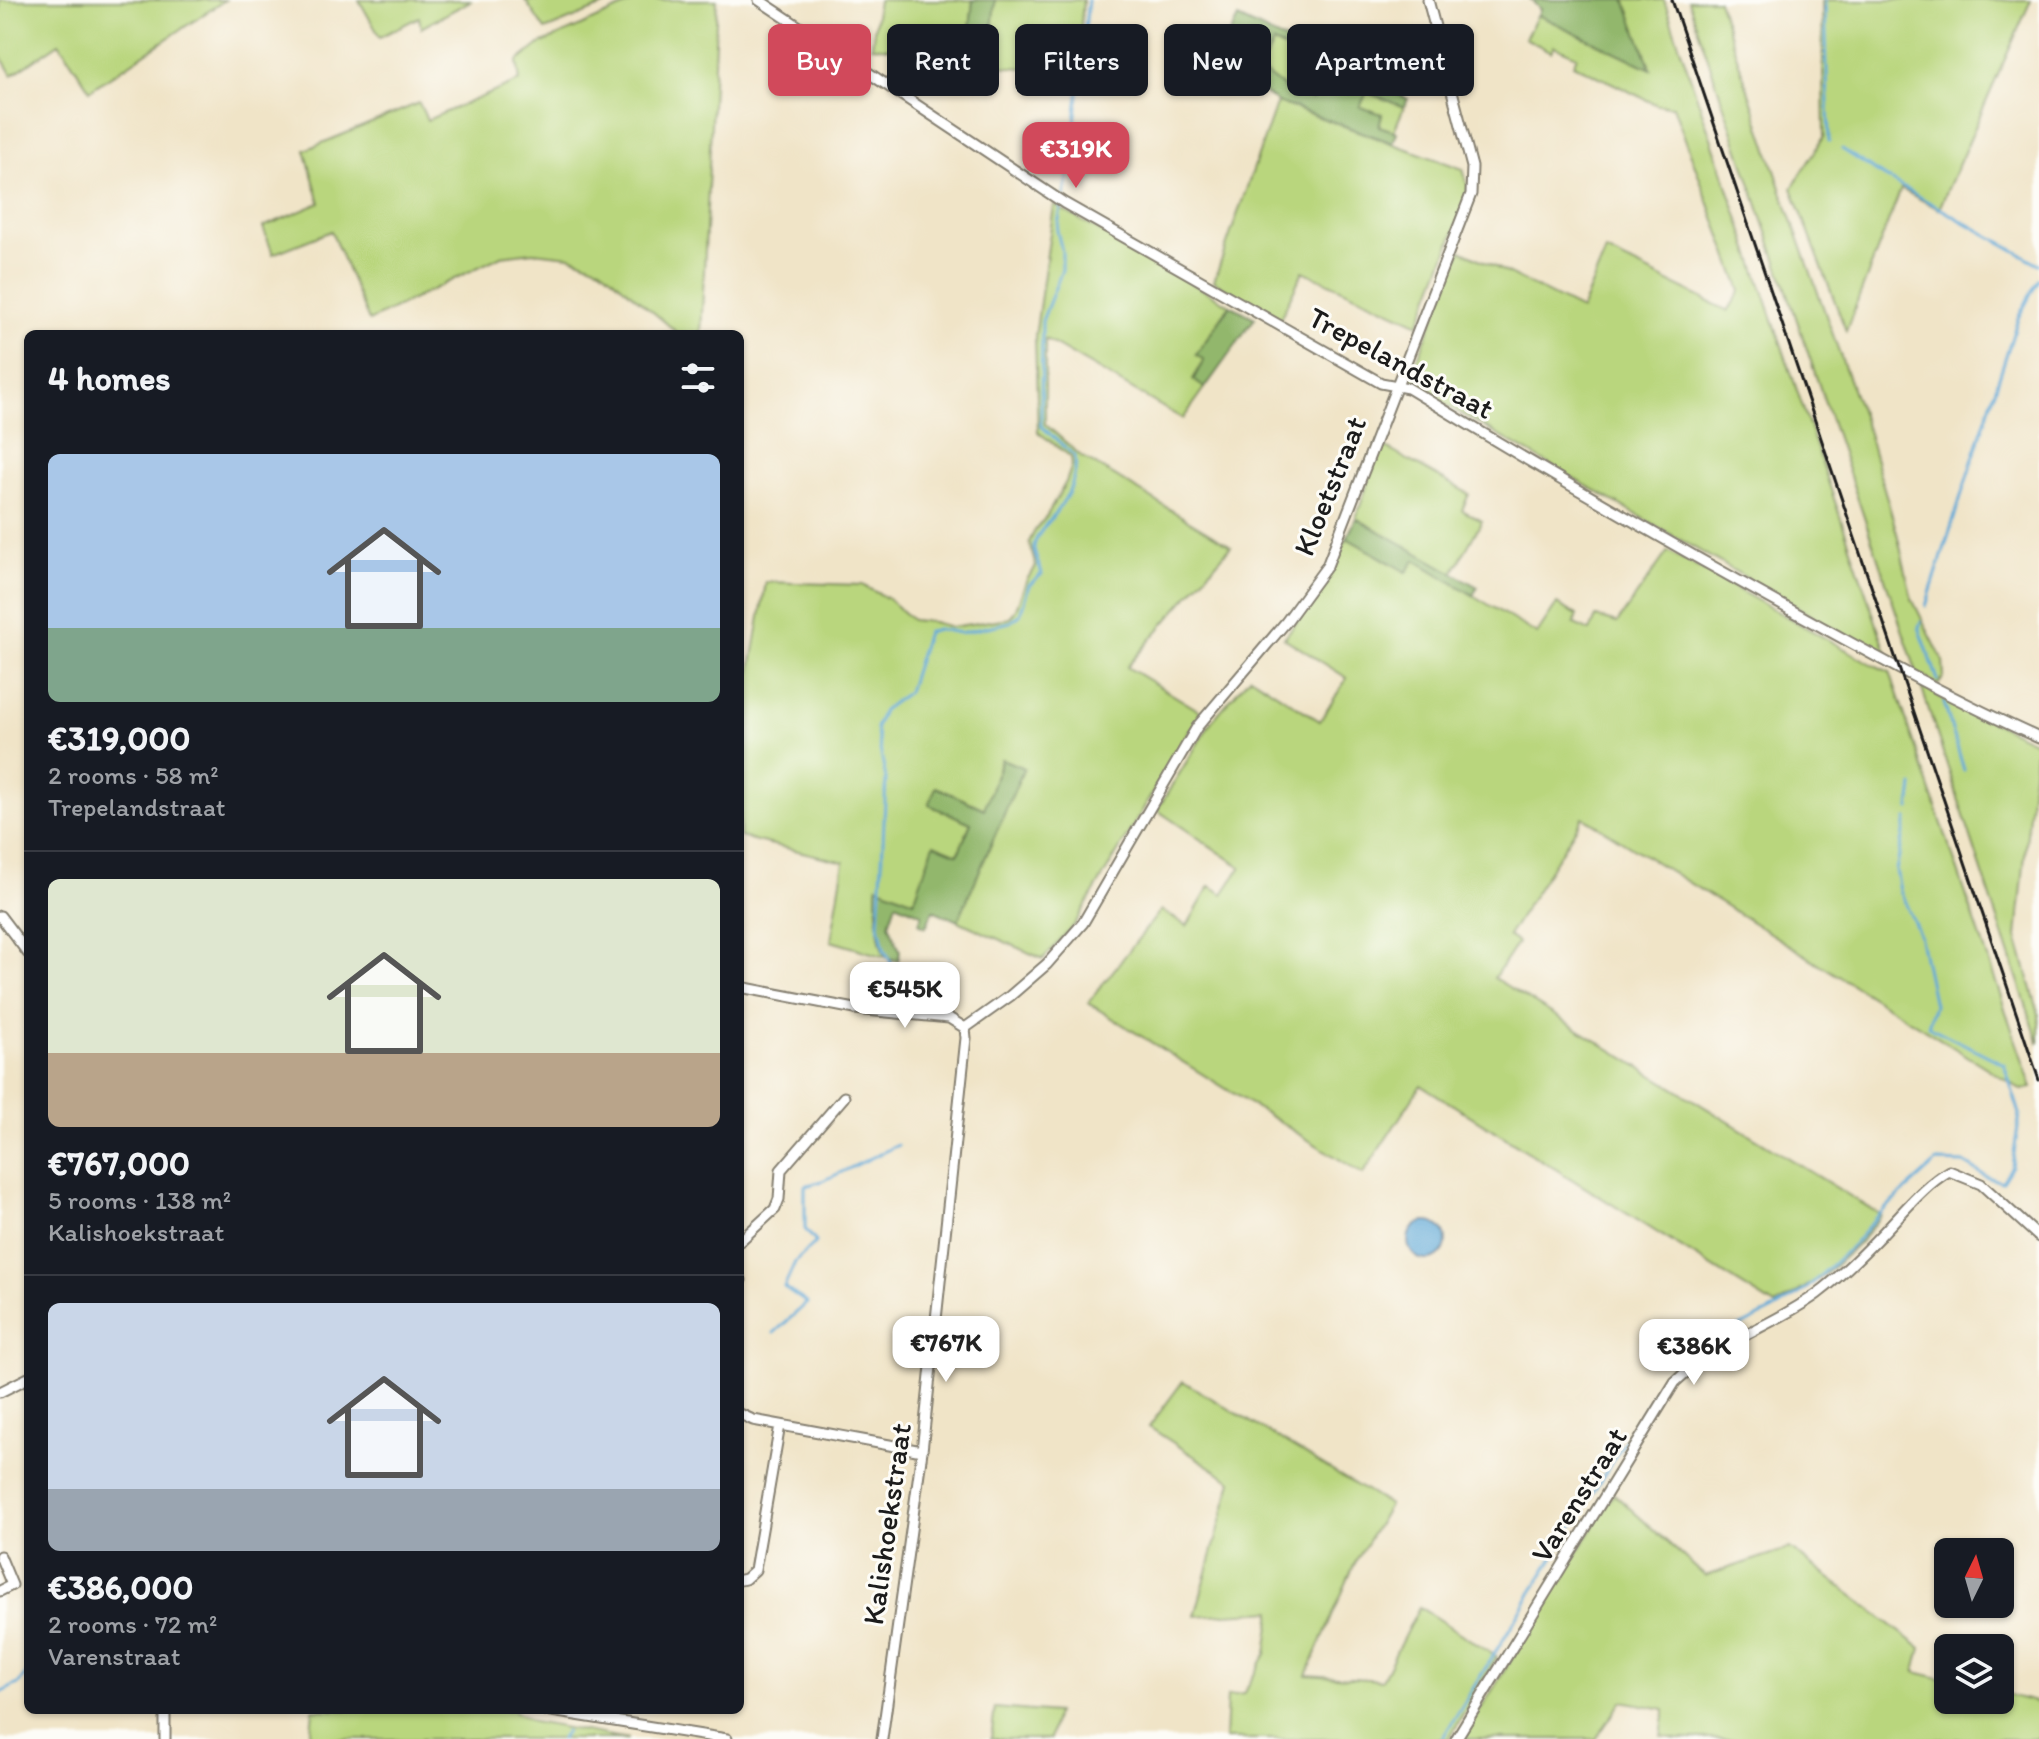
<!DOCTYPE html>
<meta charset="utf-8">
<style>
:root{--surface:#171b24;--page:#20242c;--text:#f1f3f6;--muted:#9ea1a6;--line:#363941;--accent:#d1495b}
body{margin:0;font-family:Itim,sans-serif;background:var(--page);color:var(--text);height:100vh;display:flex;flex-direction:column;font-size:30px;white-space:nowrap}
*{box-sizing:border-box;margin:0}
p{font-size:26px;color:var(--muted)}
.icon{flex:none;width:44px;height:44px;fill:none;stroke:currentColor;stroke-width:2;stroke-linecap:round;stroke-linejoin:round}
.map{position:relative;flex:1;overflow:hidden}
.side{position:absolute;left:24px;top:330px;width:720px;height:1384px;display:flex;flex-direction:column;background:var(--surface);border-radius:12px;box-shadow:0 2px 6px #0004}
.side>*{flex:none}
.banner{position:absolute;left:768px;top:24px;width:760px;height:72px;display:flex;gap:16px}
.needle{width:52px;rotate:5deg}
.buttons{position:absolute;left:1934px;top:1538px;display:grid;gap:16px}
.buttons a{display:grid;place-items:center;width:80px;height:80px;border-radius:12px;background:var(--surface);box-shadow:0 2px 6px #0004;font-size:40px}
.price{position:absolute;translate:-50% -68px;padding:0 18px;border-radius:16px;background:#fff;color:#222;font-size:26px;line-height:52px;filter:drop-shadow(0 2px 4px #0008)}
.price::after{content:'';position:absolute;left:50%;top:48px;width:24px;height:18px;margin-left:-12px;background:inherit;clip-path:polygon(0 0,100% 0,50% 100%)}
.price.active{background:var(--accent);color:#fff}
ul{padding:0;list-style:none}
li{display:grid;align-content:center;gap:16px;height:424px;padding:0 24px}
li+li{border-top:2px solid var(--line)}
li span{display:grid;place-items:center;height:248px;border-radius:12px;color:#555}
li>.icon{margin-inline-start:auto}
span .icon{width:144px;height:144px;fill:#fffc;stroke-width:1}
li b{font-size:34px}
h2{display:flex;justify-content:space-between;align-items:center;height:96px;padding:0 24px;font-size:34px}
.pill{padding:0 28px;border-radius:12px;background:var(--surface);box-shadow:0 2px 6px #0004;font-size:28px;line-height:72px}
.pill.active{background:var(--accent);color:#fff}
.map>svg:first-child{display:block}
</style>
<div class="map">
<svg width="2039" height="1739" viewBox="0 0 2039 1739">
<rect width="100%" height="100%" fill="#fdfcf7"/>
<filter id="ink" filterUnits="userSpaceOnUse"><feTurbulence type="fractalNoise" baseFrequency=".0125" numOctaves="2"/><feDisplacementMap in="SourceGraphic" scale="16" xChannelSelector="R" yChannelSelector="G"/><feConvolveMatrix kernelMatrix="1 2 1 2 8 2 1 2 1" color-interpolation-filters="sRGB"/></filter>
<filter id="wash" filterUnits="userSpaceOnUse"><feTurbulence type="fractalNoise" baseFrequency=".006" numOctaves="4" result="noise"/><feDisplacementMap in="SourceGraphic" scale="32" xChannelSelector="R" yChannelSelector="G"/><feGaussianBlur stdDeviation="1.8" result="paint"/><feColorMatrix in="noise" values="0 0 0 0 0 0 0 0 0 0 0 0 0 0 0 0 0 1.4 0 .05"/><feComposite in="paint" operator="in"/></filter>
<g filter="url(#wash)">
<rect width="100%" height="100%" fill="#f0e4c7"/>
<path fill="#b9d67d" stroke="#6a794c" stroke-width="2" d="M 0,0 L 225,0 L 90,90 L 59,43 L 12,75 L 0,55 Z
M 359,0 L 472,0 L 421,28 L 419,17 L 380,37 Z
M 525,0 L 618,0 L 545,30 Z
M 639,0 L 717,0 L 701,334 L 679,334 L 601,268 L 570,256 L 533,252 L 501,256 L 369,321 L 331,231 L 273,254 L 263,227 L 320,203 L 305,150 L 419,103 L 427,120 L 520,81 L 517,62 L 538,45 Z
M 878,0 L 973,0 L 970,28 L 992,30 L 995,0 L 1083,0 L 1077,72 L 929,61 L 930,52 L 872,46 Z
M 1625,0 L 1664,0 L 1889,660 L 1408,383 L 1461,250 L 1581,310 L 1606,251 L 1728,311 L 1741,291 L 1673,106 L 1657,105 L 1573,64 L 1577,56 L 1554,46 L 1551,52 L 1525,38 L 1538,15 L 1650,68 Z
M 1688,0 L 1718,0 L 1786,203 L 1867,430 L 1897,533 L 1912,599 L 1943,661 L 1944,677 L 1938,685 L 1917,673 Z
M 1822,0 L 2031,0 L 1939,209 L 1901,189 L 1846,331 L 1792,188 L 1824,137 Z
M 1273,43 L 1316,64 L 1312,100 L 1285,89 L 1259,69 Z
M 1366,92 L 1404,107 L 1394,131 L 1378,126 L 1382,115 L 1360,107 Z
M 1277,102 L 1463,169 L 1468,187 L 1463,209 L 1419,324 L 1303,271 L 1279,321 L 1214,281 Z
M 1054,205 L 1230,305 L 1197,354 L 1204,360 L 1193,380 L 1205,388 L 1183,419 L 1045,339 L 1045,424 L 1081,456 L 1231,546 L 1127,667 L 1203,713 L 1190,730 L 1075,924 L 1043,959 L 958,921 L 1023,768 L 1001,759 L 985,809 L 936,787 L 929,805 L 971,823 L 958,855 L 934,845 L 914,902 L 878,887 C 877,911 876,934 885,957 L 831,941 L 844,862 L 740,837 L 740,721 L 742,721 L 766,582 L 862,585 L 887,598 L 912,620 L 933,622 L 951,627 L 1009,618 L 1015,611 L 1027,579 L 1036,567 L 1029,542 L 1035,530 L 1046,517 L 1066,482 L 1072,465 L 1071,457 L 1038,432 L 1035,336 Z
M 1381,445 L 1469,494 L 1462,510 L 1482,521 L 1453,573 L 1356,518 Z
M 1347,538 L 1406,572 L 1415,560 L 1537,634 L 1557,604 L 1577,615 L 1574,624 L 1590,631 L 1596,617 L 1617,623 L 1668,551 L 1872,664 L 1890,672 L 2032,1088 L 2022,1090 L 1583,817 L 1508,936 L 1517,943 L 1494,978 L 1881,1215 L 1859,1243 L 1825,1275 L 1775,1306 L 1421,1085 L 1363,1174 L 1088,1003 L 1161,910 L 1187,926 L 1210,886 L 1223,894 L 1241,867 L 1157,810 L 1211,722 L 1250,676 L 1320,721 L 1347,678 L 1284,638 L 1325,585 Z
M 1921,686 L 1947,701 L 2036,742 L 2017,937 L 2039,1014 L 2039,1044 Z
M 1183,1381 L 1389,1505 L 1354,1565 L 1307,1675 L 1382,1680 L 1419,1607 L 1497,1657 L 1449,1739 L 1225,1739 L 1227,1696 L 1243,1694 L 1266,1654 L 1272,1611 L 1195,1616 L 1232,1481 L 1149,1427 Z
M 1614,1494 L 1705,1576 L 1790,1548 L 1921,1648 L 1915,1672 L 1948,1680 L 1948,1700 L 2000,1700 L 2000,1693 L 2039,1703 L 2039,1739 L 1676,1739 L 1661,1736 L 1665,1709 L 1622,1701 L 1596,1739 L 1462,1739 Z
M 995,1708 L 1056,1713 L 1050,1739 L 991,1739 Z
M 313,1710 L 512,1710 L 533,1722 L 629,1739 L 310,1739 Z"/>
<path fill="#92b76c" stroke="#576a44" stroke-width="2" fill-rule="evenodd" d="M 973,0 L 995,0 L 992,31 L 970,29 Z
M 1531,0 L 1625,0 L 1651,69 L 1538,15 L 1540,9 Z
M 1238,18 L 1408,99 L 1404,107 L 1367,92 L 1360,107 L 1382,114 L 1379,126 L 1397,132 L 1393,143 L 1277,102 L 1217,58 ZM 1274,43 L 1316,64 L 1312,99 L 1285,89 L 1259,69 Z
M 1230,305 L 1255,318 L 1205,388 L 1193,380 L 1204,360 L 1196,355 Z
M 1356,518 L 1478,587 L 1473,595 L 1415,560 L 1407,572 L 1347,538 Z
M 1002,759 L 1024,768 L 958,921 L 933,910 L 926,927 L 919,923 L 922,914 L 896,903 L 889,924 L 900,951 L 898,961 L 885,957 C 876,934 877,911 877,886 L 914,901 L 934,844 L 958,854 L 971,823 L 929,805 L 936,787 L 984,809 Z"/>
<path fill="#60a9d7" stroke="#3e627a" stroke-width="2" d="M1408 1241a19 19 0 1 1 38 0a19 19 0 1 1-38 0Z"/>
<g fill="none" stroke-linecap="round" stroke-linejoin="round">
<path stroke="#60a9d7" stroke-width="3" d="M 1825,0 L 1829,141
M 1842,149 L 1886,178 L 2039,264
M 1065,195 L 1072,152 L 1088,0
M 1926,606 L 2018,318 L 2039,279
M 1921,621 L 1919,627 L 1938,680
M 1944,703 L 1964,770
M 1910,809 L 1913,786
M 898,977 L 884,949 L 879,925 L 886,779 L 876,728 L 883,710 L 908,692 L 927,632 L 937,629 L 960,633 L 1010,622 L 1020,615 L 1029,585 L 1042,574 C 1040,567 1035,557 1034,549 C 1033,527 1081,502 1075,456 L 1041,426 L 1042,321 L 1062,270 L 1062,251 L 1057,231 L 1061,207
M 774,1333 L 807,1303 L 784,1287 L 795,1262 L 816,1242 L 805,1229 L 805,1186 L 823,1181 L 898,1145
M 1682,1356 L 1775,1309 L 1805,1290 L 1854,1244 L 1876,1217 L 1937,1162 L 1964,1163 L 1987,1177 L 2002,1182 L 2012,1166 L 2020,1114 L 2004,1064 L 1928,1026 L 1934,1005 L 1919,934 L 1900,891 L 1896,870 L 1907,819
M 0,1693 L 18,1684 L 28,1672
M 561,1739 L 566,1731
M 1442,1739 L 1659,1385"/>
</g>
</g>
<g filter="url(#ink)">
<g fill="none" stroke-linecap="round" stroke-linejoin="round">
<g stroke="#868072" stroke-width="13">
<path id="street" d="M 759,0 L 1064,203 L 1381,383 L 1408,388 C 1534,465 1662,539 1791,610 C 1873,655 1954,700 2039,738
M 0,916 L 28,953
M 740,987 L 855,1009 L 949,1018 L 965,1028
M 965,1028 L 1010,996 L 1047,964 L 1083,923 L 1197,727 L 1286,622 L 1327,566 L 1471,194 L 1472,167 L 1428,0
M 740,1241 L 775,1209 L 779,1199 L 781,1170 L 844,1097
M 740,1278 L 741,1280
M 0,1392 L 28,1378
M 740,1414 L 753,1420 L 922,1451
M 0,1556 L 12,1585 L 0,1591
M 740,1580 L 745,1579 L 755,1570 L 780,1425
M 165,1710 L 165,1739
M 545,1710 L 727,1739
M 882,1739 L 922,1451 L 966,1038 L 965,1028
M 1456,1739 L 1675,1382 C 1719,1340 1770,1328 1817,1294 C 1845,1273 1870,1247 1894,1221 C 1911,1203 1927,1184 1949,1171 L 1981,1184 L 2039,1237"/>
</g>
<use href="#street" stroke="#fff" stroke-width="9"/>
<path stroke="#1c1c1c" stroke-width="3" d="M 1672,0 L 2039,1080"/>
</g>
</g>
<g text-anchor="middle" stroke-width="6" stroke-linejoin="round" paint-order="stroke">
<g font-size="30" fill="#1c1c1c" stroke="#fdfcf7">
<text transform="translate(1401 363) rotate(28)" y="10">Trepelandstraat</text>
<text transform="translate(1330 486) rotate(-68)" y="10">Kloetstraat</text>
<text transform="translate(1579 1495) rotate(-58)" y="10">Varenstraat</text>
<text transform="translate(887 1524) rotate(-82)" y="10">Kalishoekstraat</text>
</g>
</g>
</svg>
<div class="buttons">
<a><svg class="needle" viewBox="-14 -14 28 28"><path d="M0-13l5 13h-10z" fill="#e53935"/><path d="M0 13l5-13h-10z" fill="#9ea1a6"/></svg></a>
<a><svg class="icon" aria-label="layers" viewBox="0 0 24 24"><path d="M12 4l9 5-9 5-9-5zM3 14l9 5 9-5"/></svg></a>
</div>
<b class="price active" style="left:1076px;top:190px">€319K</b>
<b class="price" style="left:905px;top:1030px">€545K</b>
<b class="price" style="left:946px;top:1384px">€767K</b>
<b class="price" style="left:1694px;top:1387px">€386K</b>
<div class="banner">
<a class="pill active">Buy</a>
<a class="pill">Rent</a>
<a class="pill">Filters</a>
<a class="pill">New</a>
<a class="pill">Apartment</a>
</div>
<section class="side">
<h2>4 homes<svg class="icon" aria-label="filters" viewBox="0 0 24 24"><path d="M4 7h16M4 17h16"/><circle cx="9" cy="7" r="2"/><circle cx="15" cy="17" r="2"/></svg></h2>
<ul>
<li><span style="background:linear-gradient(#a9c7e8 70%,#7fa58c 0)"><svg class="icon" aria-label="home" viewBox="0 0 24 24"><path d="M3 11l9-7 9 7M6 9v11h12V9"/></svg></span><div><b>€319,000</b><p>2 rooms · 58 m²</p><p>Trepelandstraat</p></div></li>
<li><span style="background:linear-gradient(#dfe7d0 70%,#b9a48a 0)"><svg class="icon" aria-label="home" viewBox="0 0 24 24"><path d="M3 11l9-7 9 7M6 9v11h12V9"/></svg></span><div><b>€767,000</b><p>5 rooms · 138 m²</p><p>Kalishoekstraat</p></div></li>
<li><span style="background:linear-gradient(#c9d6e8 75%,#9aa5b1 0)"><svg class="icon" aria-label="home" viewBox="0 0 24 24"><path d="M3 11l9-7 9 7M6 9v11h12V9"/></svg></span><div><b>€386,000</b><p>2 rooms · 72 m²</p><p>Varenstraat</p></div></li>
</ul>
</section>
</div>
